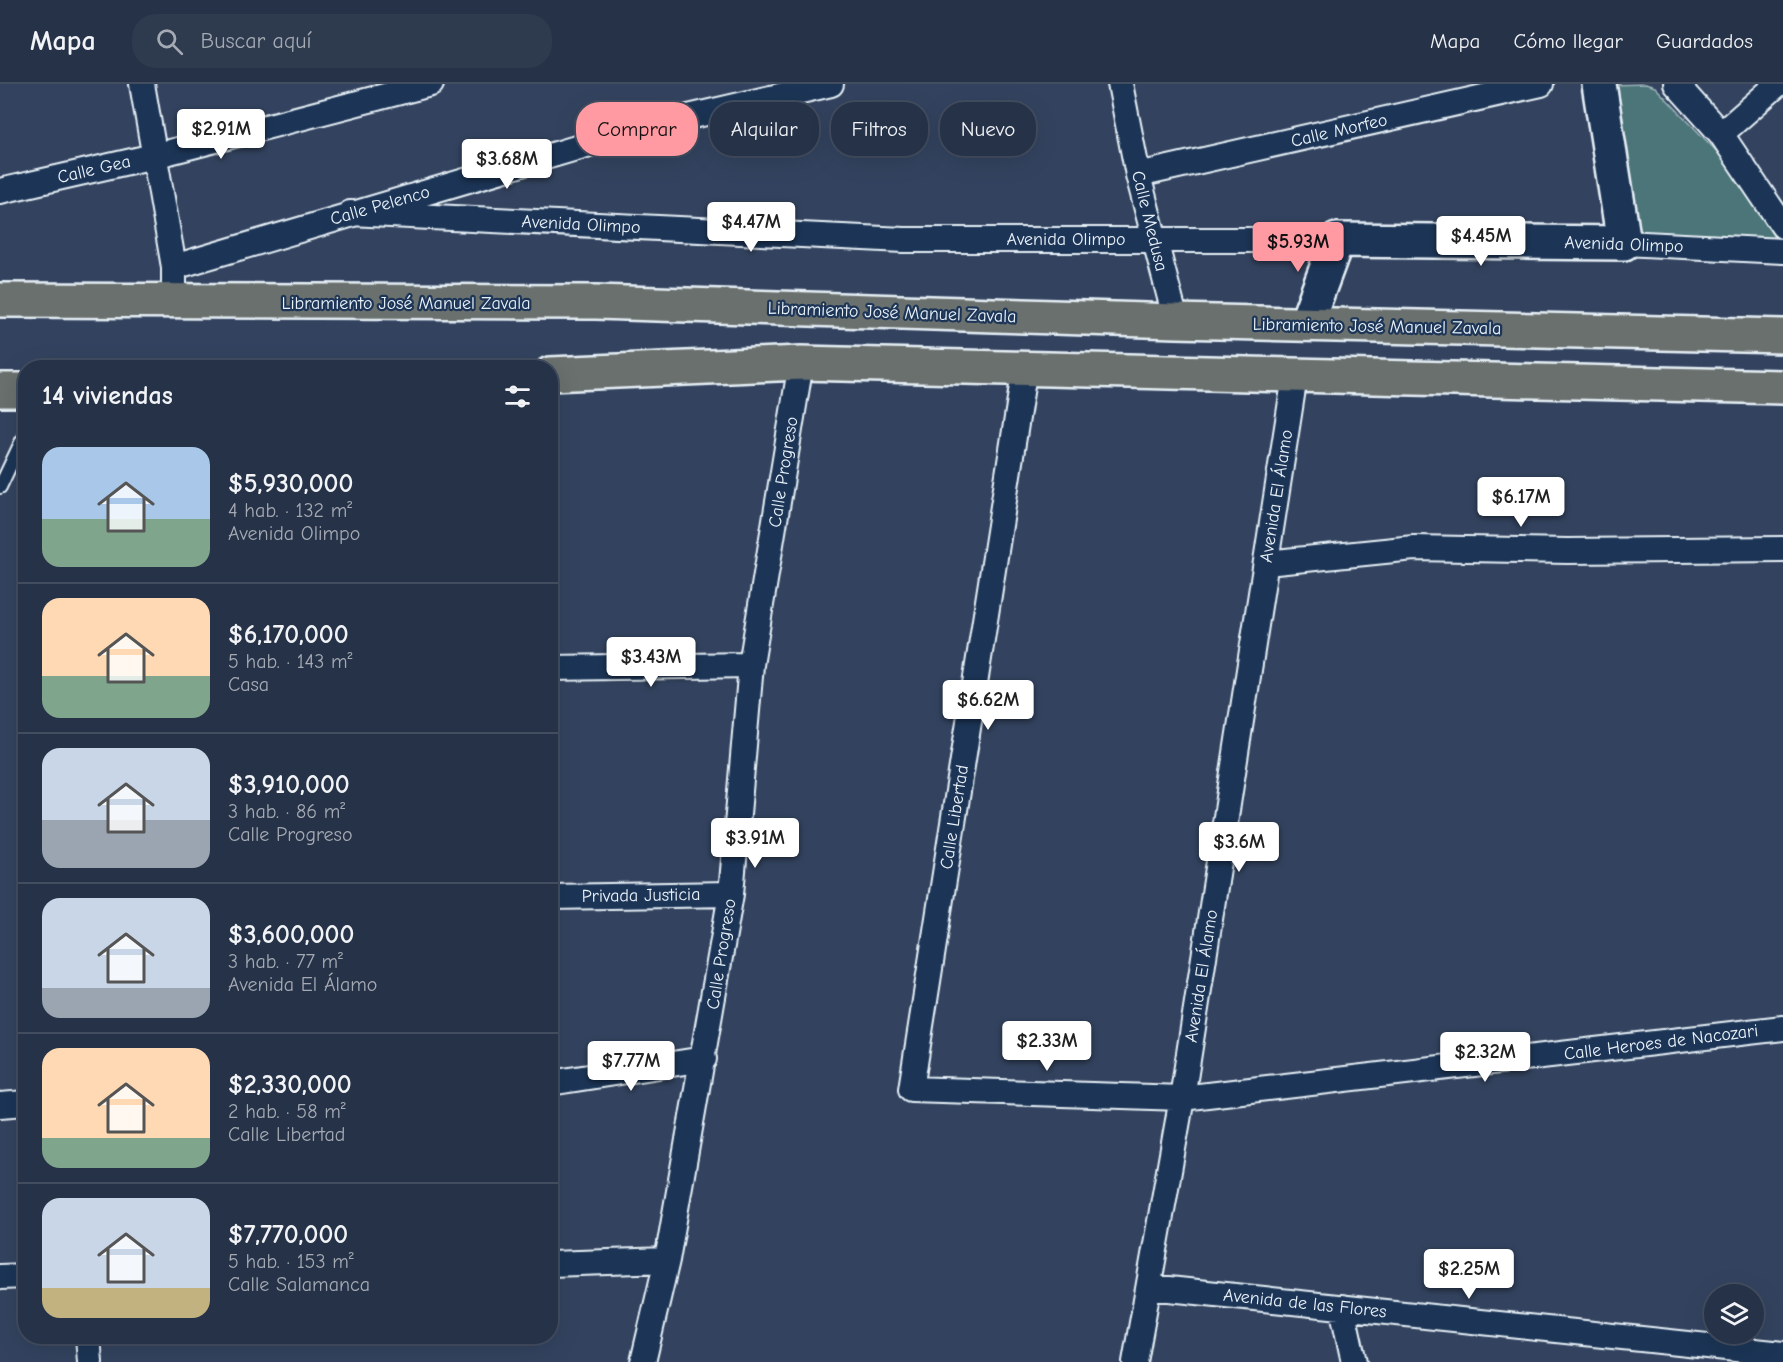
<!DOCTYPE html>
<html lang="es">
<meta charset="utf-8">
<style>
:root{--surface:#263247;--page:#2e3a4e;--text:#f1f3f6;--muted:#a4aab4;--line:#424d60;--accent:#ff9aa2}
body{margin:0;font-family:"Comic Neue",sans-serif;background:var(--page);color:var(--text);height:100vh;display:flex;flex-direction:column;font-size:22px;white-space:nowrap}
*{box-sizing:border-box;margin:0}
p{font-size:20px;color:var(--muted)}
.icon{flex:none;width:33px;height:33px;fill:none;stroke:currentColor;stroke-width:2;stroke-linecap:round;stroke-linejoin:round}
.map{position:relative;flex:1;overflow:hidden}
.sheet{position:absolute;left:18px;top:276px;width:540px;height:984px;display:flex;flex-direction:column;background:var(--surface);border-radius:24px;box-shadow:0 6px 24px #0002,0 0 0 2px var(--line)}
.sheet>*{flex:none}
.banner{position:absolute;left:576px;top:18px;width:570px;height:54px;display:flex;gap:12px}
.fabs{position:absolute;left:1704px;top:1200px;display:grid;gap:12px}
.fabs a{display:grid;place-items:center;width:60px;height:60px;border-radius:50%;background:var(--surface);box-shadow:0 6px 24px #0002,0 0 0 2px var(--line);font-size:30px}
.price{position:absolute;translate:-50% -51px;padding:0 14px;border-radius:6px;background:#fff;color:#222;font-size:20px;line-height:39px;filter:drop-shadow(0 2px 3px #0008)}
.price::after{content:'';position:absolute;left:50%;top:36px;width:18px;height:14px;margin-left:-9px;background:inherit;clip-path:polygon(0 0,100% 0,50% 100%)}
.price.on{background:var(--accent);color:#111}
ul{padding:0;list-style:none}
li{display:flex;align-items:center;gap:18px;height:150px;padding:0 24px}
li+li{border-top:2px solid var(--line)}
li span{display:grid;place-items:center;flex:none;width:168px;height:120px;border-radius:18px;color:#555}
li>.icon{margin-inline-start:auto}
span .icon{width:72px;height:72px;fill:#fffc;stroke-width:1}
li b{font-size:26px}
h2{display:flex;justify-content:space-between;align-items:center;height:72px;padding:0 24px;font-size:26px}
.tag{padding:0 21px;border-radius:24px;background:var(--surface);box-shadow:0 6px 24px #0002,0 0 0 2px var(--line);font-size:21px;line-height:54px}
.tag.on{background:var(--accent);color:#111}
header{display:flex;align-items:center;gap:36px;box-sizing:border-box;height:84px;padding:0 30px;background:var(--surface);border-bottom:2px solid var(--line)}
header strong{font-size:28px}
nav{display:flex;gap:33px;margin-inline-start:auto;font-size:21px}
.search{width:420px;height:54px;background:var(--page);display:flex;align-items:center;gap:15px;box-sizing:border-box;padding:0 21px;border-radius:24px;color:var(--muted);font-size:22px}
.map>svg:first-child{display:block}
</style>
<header>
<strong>Mapa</strong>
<div class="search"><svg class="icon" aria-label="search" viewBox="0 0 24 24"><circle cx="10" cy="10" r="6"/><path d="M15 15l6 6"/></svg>Buscar aquí</div>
<nav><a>Mapa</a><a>Cómo llegar</a><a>Guardados</a></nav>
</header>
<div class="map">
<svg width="1783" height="1278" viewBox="0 0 1783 1278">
<rect width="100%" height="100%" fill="#33435f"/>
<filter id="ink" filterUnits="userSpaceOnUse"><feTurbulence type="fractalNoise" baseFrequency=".0167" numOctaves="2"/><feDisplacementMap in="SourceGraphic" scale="12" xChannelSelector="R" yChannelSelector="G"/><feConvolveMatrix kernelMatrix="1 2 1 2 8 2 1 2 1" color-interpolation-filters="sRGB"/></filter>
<g filter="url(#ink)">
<path fill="#4c7478" stroke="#9ab2b8" stroke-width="1.5" d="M 1645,0 L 1655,3 L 1723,74 L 1776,156 L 1640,149 L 1612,1 Z"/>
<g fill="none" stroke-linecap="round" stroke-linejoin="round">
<g stroke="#e8f1f8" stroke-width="16">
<path id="lane" d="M 0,403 L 26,348"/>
</g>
<g stroke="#e8f1f8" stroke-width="28">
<path id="street" d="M 142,0 L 174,183 L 174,199
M 1120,0 L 1138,91 L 1176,237
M 1676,0 L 1721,50 L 1783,142
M 1721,50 L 1778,0
M 1138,91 L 1541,0
M 0,107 L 154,72 L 431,0
M 350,129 L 904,156 L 1337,156
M 1624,159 L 1783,167
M 174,183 L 654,41 L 831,0
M 1025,283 L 911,1005 L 1182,1014 L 1783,944
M 1266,479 L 1414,464 L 1567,467 L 1783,465
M 550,584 L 751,581
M 550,813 L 731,810
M 550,999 L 704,975
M 0,1021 L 26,1019
M 550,1180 L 667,1176
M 0,1193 L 26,1192
M 1150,1203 L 1783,1270
M 1342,1223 L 1354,1278
M 88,1252 L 90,1278
M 643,1278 L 667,1176 L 731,810 L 751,581 L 801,279
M 1135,1278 L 1182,1014 L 1295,292"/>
</g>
<g stroke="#e8f1f8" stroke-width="38">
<path id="secondary" d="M 1306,240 L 1337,156 L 1624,159 L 1599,0"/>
</g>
<g stroke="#e8f1f8" stroke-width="38">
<path id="primary" d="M 0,216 L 596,218 L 1176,237 L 1783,252
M 550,290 L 801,279 L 1783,303
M 0,306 L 26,306"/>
</g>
<use href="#lane" stroke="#1d3557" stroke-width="12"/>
<use href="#street" stroke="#1d3557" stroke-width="24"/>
<use href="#secondary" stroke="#1d3557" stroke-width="33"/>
<use href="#primary" stroke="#6b706d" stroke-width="33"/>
</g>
</g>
<g text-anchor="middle" stroke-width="4.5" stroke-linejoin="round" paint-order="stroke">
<g font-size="18" fill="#e8f1f8" stroke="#1d3557">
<text transform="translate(1339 46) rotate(-13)" y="6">Calle Morfeo</text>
<text transform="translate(94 85) rotate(-13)" y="6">Calle Gea</text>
<text transform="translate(380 121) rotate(-16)" y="6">Calle Pelenco</text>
<text transform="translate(1150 137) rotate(76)" y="6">Calle Medusa</text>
<text transform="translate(581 140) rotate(3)" y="6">Avenida Olimpo</text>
<text x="1066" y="161">Avenida Olimpo</text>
<text transform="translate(1624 160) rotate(2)" y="6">Avenida Olimpo</text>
<text x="406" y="225">Libramiento José Manuel Zavala</text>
<text transform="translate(892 228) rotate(2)" y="6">Libramiento José Manuel Zavala</text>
<text transform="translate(1377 242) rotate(1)" y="6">Libramiento José Manuel Zavala</text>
<text transform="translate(783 388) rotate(-81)" y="6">Calle Progreso</text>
<text transform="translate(1276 412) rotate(-81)" y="6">Avenida El Álamo</text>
<text transform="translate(954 733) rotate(-81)" y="6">Calle Libertad</text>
<text transform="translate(641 811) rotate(-1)" y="6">Privada Justicia</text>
<text transform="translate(721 870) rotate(-81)" y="6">Calle Progreso</text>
<text transform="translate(1201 892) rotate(-81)" y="6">Avenida El Álamo</text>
<text transform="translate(1661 958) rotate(-7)" y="6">Calle Heroes de Nacozari</text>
<text transform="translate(1305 1219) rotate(6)" y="6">Avenida de las Flores</text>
</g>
</g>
</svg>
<div class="fabs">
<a><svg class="icon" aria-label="layers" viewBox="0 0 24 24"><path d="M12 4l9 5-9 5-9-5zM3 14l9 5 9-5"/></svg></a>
</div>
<b class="price" style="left:221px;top:76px">$2.91M</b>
<b class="price" style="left:507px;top:106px">$3.68M</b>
<b class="price" style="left:751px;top:169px">$4.47M</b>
<b class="price" style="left:1481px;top:183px">$4.45M</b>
<b class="price on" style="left:1298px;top:189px">$5.93M</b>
<b class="price" style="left:1521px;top:444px">$6.17M</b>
<b class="price" style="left:651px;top:604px">$3.43M</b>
<b class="price" style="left:988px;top:647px">$6.62M</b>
<b class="price" style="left:755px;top:785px">$3.91M</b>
<b class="price" style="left:1239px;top:789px">$3.6M</b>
<b class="price" style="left:1047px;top:988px">$2.33M</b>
<b class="price" style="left:1485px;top:999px">$2.32M</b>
<b class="price" style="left:631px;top:1008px">$7.77M</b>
<b class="price" style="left:1469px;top:1216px">$2.25M</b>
<div class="banner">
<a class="tag on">Comprar</a>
<a class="tag">Alquilar</a>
<a class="tag">Filtros</a>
<a class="tag">Nuevo</a>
</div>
<section class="sheet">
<h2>14 viviendas<svg class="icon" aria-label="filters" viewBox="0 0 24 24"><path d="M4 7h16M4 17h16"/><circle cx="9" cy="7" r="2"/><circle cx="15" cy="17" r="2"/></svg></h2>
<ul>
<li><span style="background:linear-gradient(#a9c7e8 60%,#7fa58c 0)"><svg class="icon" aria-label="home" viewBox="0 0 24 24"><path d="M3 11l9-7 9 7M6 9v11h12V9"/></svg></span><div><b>$5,930,000</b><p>4 hab. · 132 m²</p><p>Avenida Olimpo</p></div></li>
<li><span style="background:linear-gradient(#ffd9b3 65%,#7fa58c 0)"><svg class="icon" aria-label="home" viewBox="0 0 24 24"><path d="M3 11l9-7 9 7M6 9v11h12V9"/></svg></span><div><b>$6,170,000</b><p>5 hab. · 143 m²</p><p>Casa</p></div></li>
<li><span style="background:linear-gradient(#c9d6e8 60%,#9aa5b1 0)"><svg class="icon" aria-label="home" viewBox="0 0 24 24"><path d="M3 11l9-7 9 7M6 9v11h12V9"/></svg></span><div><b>$3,910,000</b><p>3 hab. · 86 m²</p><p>Calle Progreso</p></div></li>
<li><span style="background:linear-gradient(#c9d6e8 75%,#9aa5b1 0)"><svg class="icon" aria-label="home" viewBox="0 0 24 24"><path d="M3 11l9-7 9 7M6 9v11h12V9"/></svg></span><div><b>$3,600,000</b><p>3 hab. · 77 m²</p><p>Avenida El Álamo</p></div></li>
<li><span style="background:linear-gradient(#ffd9b3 75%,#7fa58c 0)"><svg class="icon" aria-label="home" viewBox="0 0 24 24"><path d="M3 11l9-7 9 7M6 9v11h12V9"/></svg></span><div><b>$2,330,000</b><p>2 hab. · 58 m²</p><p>Calle Libertad</p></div></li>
<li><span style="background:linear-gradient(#c9d6e8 75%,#c2b280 0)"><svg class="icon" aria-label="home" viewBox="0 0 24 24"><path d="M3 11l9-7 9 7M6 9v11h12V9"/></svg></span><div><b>$7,770,000</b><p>5 hab. · 153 m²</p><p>Calle Salamanca</p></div></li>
</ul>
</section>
</div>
